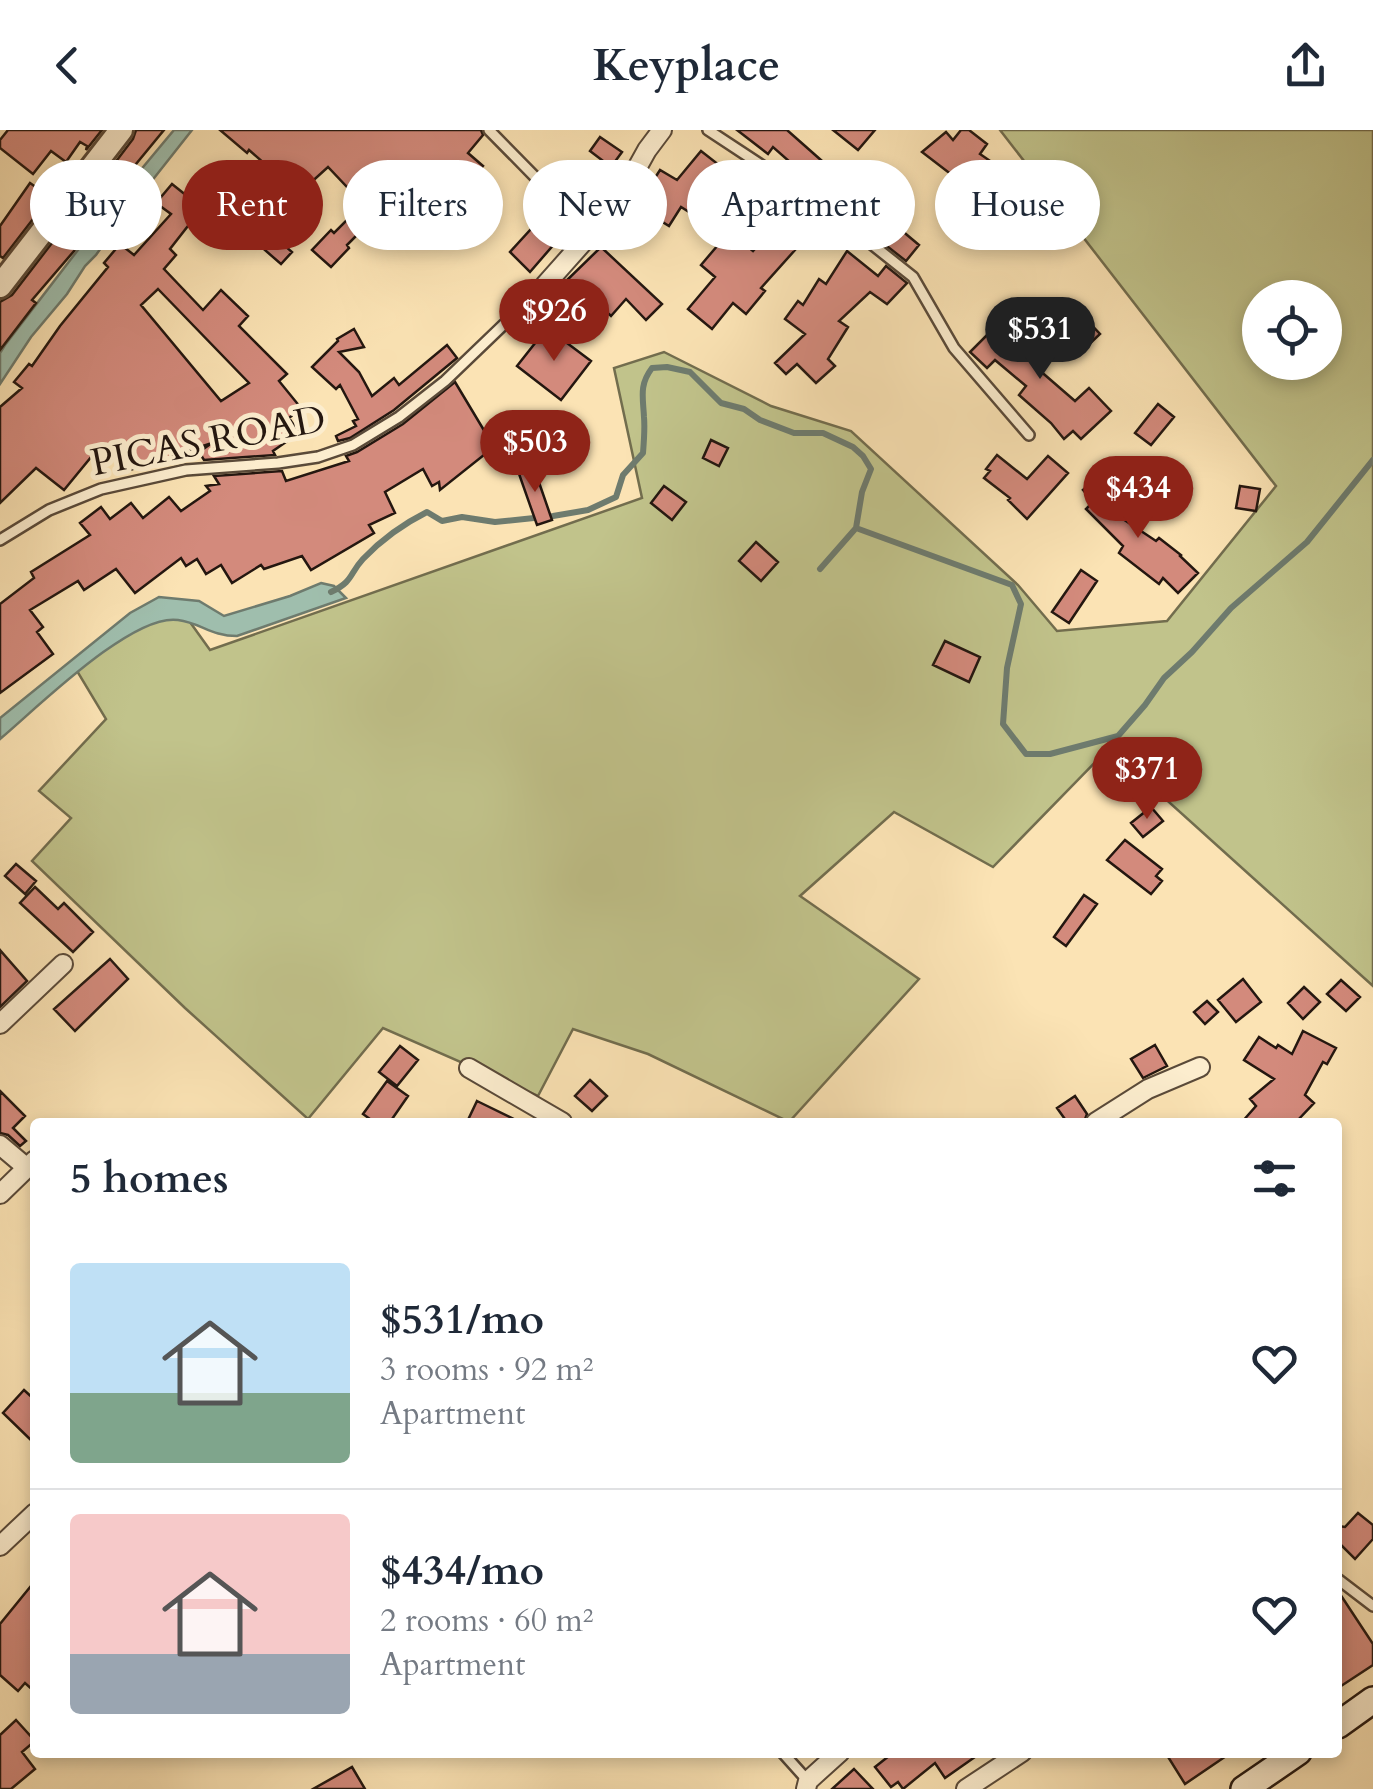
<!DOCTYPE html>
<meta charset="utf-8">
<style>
:root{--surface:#fff;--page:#f2f2f3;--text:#1f2937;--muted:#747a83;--line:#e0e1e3;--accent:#8f2418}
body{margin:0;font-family:Cardo,serif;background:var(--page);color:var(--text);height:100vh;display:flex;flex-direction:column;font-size:38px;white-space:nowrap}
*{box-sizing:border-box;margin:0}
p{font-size:32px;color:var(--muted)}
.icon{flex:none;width:55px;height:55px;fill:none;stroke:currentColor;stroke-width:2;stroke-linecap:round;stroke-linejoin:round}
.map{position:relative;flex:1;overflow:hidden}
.sheet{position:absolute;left:30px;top:988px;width:1312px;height:640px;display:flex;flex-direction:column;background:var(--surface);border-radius:10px;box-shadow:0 5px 15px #0003}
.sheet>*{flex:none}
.hud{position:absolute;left:30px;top:30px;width:1315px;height:90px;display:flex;gap:20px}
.controls{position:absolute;left:1242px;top:150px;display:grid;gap:20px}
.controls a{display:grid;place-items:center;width:100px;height:100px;border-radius:50%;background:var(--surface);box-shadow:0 5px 15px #0003;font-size:50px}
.price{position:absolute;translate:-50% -85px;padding:0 22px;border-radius:35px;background:var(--accent);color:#fff;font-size:32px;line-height:65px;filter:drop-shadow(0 2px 5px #0008)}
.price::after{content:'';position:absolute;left:50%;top:60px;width:30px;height:22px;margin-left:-15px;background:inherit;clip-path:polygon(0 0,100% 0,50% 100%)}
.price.selected{background:#222;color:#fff}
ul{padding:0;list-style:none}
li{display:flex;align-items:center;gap:30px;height:250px;padding:0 40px}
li+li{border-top:2px solid var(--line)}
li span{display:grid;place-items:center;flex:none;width:280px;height:200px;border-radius:10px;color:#555}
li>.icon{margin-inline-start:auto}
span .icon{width:120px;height:120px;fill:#fffc;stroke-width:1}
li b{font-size:42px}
h2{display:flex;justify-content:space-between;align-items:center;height:120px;padding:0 40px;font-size:42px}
.pill{padding:0 35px;border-radius:45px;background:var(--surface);box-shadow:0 5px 15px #0003;font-size:35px;line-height:90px}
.pill.selected{background:var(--accent);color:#fff}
header{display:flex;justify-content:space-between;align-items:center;height:130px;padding:0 40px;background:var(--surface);font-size:45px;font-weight:700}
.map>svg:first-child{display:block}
</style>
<header><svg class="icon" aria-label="back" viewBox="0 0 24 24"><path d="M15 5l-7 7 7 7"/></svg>Keyplace<svg class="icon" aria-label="share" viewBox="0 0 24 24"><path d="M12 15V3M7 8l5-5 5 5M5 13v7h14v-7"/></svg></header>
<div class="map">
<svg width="1373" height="1659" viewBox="0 0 1373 1659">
<rect width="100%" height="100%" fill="#fbe3b4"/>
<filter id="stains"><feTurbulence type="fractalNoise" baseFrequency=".002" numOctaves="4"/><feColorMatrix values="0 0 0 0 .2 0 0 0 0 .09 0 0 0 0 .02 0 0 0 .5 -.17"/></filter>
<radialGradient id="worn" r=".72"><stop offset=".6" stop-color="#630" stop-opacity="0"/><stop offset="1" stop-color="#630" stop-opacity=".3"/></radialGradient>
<path fill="#c1c38b" stroke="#726d4e" stroke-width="2.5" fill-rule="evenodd" d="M 1000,0 L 1373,0 L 1373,856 L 1109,618 L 993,737 L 894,682 L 800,766 L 919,849 L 789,992 L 648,924 L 573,899 L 538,966 L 383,898 L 308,989 L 185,878 L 32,731 L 71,688 L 39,661 L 106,589 L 74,536 L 177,474 L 210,520 L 642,368 L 614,238 L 664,222 L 771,276 L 851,301 L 1018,455 L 1057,501 L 1167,491 L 1276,356 ZM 1260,168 L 1325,168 L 1325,232 L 1260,232 Z"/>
<path fill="#9fbead" stroke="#6e7b6e" stroke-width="2.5" d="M 174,0 L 192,0 L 151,52 L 141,61 L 96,125 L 85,136 L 67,164 L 31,207 L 0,254 L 0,223 L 5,215 L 124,60 Z
M 321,453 L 334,456 L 346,468 L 237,506 C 211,506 201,493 178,490 C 132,483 36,579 0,609 L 0,588 L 130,483 L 159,467 L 199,471 L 224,486 L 290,466 Z"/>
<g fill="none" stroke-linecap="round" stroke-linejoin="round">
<path stroke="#6e7b6e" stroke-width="6" d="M 820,439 L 856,398
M 331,462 C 354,451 349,444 363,429 C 382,409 403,394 427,382 L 442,391 L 462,387 L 495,392 L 553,386 L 588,380 L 616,367 L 623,345 L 643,323 C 644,311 645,299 644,287 C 643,267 639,255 652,238 L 667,237 L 690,242 L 721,273 L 744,279 L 760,290 L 794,303 L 823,303 L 853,317 L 863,326 L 871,339 L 862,362 L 856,398 L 1012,455 L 1021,474 L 1007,538 L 1003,594 L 1026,624 L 1050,624 L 1118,606 L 1145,575 L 1164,548 L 1192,522 L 1231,478 L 1307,412 L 1373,330"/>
</g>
<path fill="#d38a7c" stroke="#241710" stroke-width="2.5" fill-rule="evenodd" d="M 8,0 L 102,0 L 86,20 L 87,16 L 80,12 L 66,32 L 51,21 L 33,44 L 0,18 L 0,10 Z
M 136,0 L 164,0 L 108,68 L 98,60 L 113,39 L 111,38 L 133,9 Z
M 220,0 L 481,0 L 483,5 L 468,23 L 483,36 L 452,74 L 456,76 L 440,96 L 388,56 L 371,80 L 376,86 L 347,115 L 349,118 L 331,137 L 312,120 L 331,100 L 334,103 L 363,74 L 328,37 L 306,57 L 300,51 L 290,61 L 278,49 L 280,47 L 249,20 L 247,23 Z
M 737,0 L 787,0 L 822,31 L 808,48 L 773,17 L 768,24 Z
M 833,0 L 875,0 L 858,20 Z
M 961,0 L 969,0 L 987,14 L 980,24 L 996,35 L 989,45 L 992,48 L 978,65 L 922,22 L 946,2 L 953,10 Z
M 600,7 L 622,22 L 611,37 L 590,21 Z
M 701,21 L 719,35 L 718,37 L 730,48 L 710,70 L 716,74 L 705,92 L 681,77 L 669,96 L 637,76 L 660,40 L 677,50 Z
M 30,53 L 50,67 L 3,128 L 0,126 L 0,96 Z
M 172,54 L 202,78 L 170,119 L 176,125 L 164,139 L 203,180 L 221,160 L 248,186 L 239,196 L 287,244 L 279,251 L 301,278 L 289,288 L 299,303 L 273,321 L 275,325 L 204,330 L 199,322 L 212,313 L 121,343 L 114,323 L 97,334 L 92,326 L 64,360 L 36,338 L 0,373 L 0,277 L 22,258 L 14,252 L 29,234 L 32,236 L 60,196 L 108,137 L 104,133 L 120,114 L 134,125 L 171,84 L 156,73 ZM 158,159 L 249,253 L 221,271 L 141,175 Z
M 787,71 L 804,85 L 786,107 L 769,93 Z
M 75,83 L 90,93 L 74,121 L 32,170 L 36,173 L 0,220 L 0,172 L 12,165 Z
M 542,87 L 562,105 L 530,142 L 510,122 Z
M 888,89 L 919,115 L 906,131 L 874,106 Z
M 721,95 L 753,121 L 770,102 L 795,120 L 761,158 L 765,161 L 746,184 L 733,173 L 712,199 L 688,179 L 715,147 L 701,135 L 718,115 L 710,109 Z
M 269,102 L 292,122 L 281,134 L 258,114 Z
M 601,117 L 662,174 L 646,190 L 626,169 L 611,186 L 583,160 L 577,167 L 563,154 Z
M 847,121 L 878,146 L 886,136 L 907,153 L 887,174 L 870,162 L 839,191 L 848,197 L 828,229 L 835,236 L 816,253 L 797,234 L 786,244 L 775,233 L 805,204 L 785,189 L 798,171 L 803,175 L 819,149 L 826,154 Z
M 1084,187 L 1100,204 L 1080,223 L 1064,205 Z
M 1000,192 L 1022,212 L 1029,203 L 1052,220 L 1038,239 L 1075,271 L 1089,258 L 1111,281 L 1081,309 L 1073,301 L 1064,309 L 1051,293 L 1019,265 L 1026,256 L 995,230 L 987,238 L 970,222 Z
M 547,198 L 591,231 L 561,270 L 517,236 Z
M 354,199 L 364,217 L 339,222 L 359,242 L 372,266 L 394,248 L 399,255 L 447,215 L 457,228 L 394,280 L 350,308 L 338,311 L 336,306 L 356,296 L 353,291 L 358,289 L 340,255 L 336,259 L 312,237 L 338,211 L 337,209 Z
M 455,252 L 494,317 L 440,360 L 439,352 L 432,356 L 423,339 L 385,362 L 395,383 L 369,395 L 374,403 L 311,440 L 302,426 L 264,439 L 261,435 L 232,453 L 221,435 L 206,444 L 197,429 L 186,436 L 181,428 L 135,463 L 116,439 L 84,460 L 78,451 L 30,480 L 43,497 L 37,502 L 53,524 L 0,563 L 0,474 L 34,448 L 31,442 L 90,405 L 80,393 L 101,377 L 110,389 L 131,373 L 143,388 L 169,367 L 181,381 L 210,361 L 206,356 L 219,354 L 214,346 L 282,341 L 286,351 L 349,331 L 346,326 L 357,322 L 403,294 Z
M 1158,274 L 1174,287 L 1151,315 L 1135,303 Z
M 711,310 L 728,318 L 719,336 L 703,328 Z
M 997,325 L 1027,349 L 1048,326 L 1068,343 L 1027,389 L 1008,370 L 1010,368 L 984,348 L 990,341 L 986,339 Z
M 533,335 L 552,390 L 537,395 L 518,341 Z
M 1097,348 L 1130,381 L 1123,389 L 1156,411 L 1159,408 L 1181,425 L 1180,426 L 1198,443 L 1178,463 L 1163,448 L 1159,454 L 1119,423 L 1123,416 L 1086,379 L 1093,372 L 1083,360 Z
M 664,356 L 686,372 L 672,390 L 651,373 Z
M 1240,356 L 1260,359 L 1256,381 L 1236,378 Z
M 756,412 L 778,432 L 761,451 L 739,431 Z
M 1081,440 L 1097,451 L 1069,493 L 1052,482 Z
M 945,511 L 980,527 L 969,552 L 933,535 Z
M 1151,677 L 1163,691 L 1143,707 L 1131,693 Z
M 1125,710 L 1162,739 L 1156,746 L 1162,751 L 1151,764 L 1107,730 Z
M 16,734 L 36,751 L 25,764 L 5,746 Z
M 35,757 L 58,779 L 64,773 L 93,802 L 73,822 L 20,773 Z
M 1084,765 L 1097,774 L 1066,816 L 1054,807 Z
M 0,820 L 27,851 L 0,877 Z
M 110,829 L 128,849 L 75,901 L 54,879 Z
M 1243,849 L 1261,872 L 1236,892 L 1218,870 Z
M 1341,850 L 1360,867 L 1346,881 L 1327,864 Z
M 1304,857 L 1320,872 L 1303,889 L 1288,873 Z
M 1207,871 L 1218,882 L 1205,894 L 1194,882 Z
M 1303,901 L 1336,918 L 1327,934 L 1323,932 L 1305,965 L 1314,973 L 1296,992 L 1242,992 L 1256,976 L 1250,969 L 1274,949 L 1244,930 L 1259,907 L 1276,918 L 1278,915 L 1292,924 Z
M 1155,915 L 1167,936 L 1143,948 L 1131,929 Z
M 400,916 L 418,930 L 397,956 L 379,942 Z
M 590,950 L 607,966 L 592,981 L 575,966 Z
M 387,951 L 408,966 L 390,992 L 374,992 L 363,984 Z
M 0,961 L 25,986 L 13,998 L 26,1011 L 20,1016 L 8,1005 L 0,1003 Z
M 1075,966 L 1087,984 L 1084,992 L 1067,992 L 1057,978 Z
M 477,971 L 520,992 L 467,992 Z
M 24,1260 L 35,1270 L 35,1314 L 3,1283 Z
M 1358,1383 L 1373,1395 L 1373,1409 L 1355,1429 L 1338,1412 L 1338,1396 L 1345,1397 Z
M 35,1451 L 35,1562 L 25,1553 L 18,1561 L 0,1545 L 0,1494 Z
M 1338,1461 L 1373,1514 L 1373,1535 L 1338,1558 Z
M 16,1590 L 35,1611 L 22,1622 L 35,1639 L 11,1659 L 0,1659 L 0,1605 Z
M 894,1622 L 982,1622 L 945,1648 L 935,1633 L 903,1659 L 898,1652 L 891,1657 L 875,1637 Z
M 1165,1622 L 1232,1622 L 1185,1654 Z
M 352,1637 L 365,1659 L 313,1659 Z
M 854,1639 L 873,1659 L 832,1659 Z"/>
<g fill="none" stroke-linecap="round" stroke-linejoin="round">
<g stroke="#5a4a39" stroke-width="14">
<path id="service" d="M 489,0 L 590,103
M 708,0 L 825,77 L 913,147 L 954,218 L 1029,305
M 0,410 L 49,380 L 101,359 L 186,340 L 278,333 L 318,327 L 353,315 L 399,287 L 445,251 L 545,155
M 1339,1450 L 1373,1476
M 782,1622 L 808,1651"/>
</g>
<g stroke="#5a4a39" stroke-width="22">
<path id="minor" d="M 545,155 L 617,74 L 647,20 L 662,0
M 0,894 L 63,834
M 469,938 L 562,992
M 1096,992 L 1148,959 L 1200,937
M 0,1015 L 26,1037
M 0,1064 L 35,1030
M 0,1416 L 35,1383
M 806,1659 L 808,1651 L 840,1622
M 966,1659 L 1022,1622"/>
</g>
<g stroke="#5a4a39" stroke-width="28">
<path id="tertiary" d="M 0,156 L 121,0"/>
</g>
<g stroke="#241710" stroke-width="30">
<path id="secondary" d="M 1338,1595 L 1373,1570
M 1244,1659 L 1298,1622"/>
</g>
<use href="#service" stroke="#fcedce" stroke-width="9"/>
<use href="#minor" stroke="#fcedce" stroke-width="18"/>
<use href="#tertiary" stroke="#fcedce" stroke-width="22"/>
<use href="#secondary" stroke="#fcedce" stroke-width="25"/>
</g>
<g text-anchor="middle" stroke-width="10" stroke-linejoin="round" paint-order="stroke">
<g font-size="38" fill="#241710" stroke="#fcedce">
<text transform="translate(208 310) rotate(-11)" y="13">PICAS ROAD</text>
</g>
</g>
<rect width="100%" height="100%" filter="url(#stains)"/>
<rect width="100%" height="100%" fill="url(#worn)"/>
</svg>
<div class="controls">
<a><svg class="icon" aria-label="locate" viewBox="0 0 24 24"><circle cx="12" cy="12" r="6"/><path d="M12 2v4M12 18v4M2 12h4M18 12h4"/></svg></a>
</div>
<b class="price" style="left:554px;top:234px">$926</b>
<b class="price selected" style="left:1040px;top:252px">$531</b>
<b class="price" style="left:535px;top:365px">$503</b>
<b class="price" style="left:1138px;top:411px">$434</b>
<b class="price" style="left:1147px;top:692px">$371</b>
<div class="hud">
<a class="pill">Buy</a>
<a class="pill selected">Rent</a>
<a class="pill">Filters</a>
<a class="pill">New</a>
<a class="pill">Apartment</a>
<a class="pill">House</a>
</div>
<section class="sheet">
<h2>5 homes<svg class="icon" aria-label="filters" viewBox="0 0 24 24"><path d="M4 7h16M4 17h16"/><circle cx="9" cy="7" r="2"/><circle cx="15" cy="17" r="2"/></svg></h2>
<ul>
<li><span style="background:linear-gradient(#bfe0f5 65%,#7fa58c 0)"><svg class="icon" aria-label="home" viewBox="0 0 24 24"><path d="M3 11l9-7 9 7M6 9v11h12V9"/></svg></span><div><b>$531/mo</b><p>3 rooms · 92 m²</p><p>Apartment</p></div><svg class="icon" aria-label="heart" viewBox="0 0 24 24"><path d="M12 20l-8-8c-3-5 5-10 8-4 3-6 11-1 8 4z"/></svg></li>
<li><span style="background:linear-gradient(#f6c9c9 70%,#9aa5b1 0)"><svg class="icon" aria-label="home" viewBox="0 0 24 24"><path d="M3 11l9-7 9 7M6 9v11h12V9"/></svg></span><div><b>$434/mo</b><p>2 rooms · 60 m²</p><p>Apartment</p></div><svg class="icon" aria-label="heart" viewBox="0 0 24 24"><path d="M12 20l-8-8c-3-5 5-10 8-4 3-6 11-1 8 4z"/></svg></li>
</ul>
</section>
</div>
